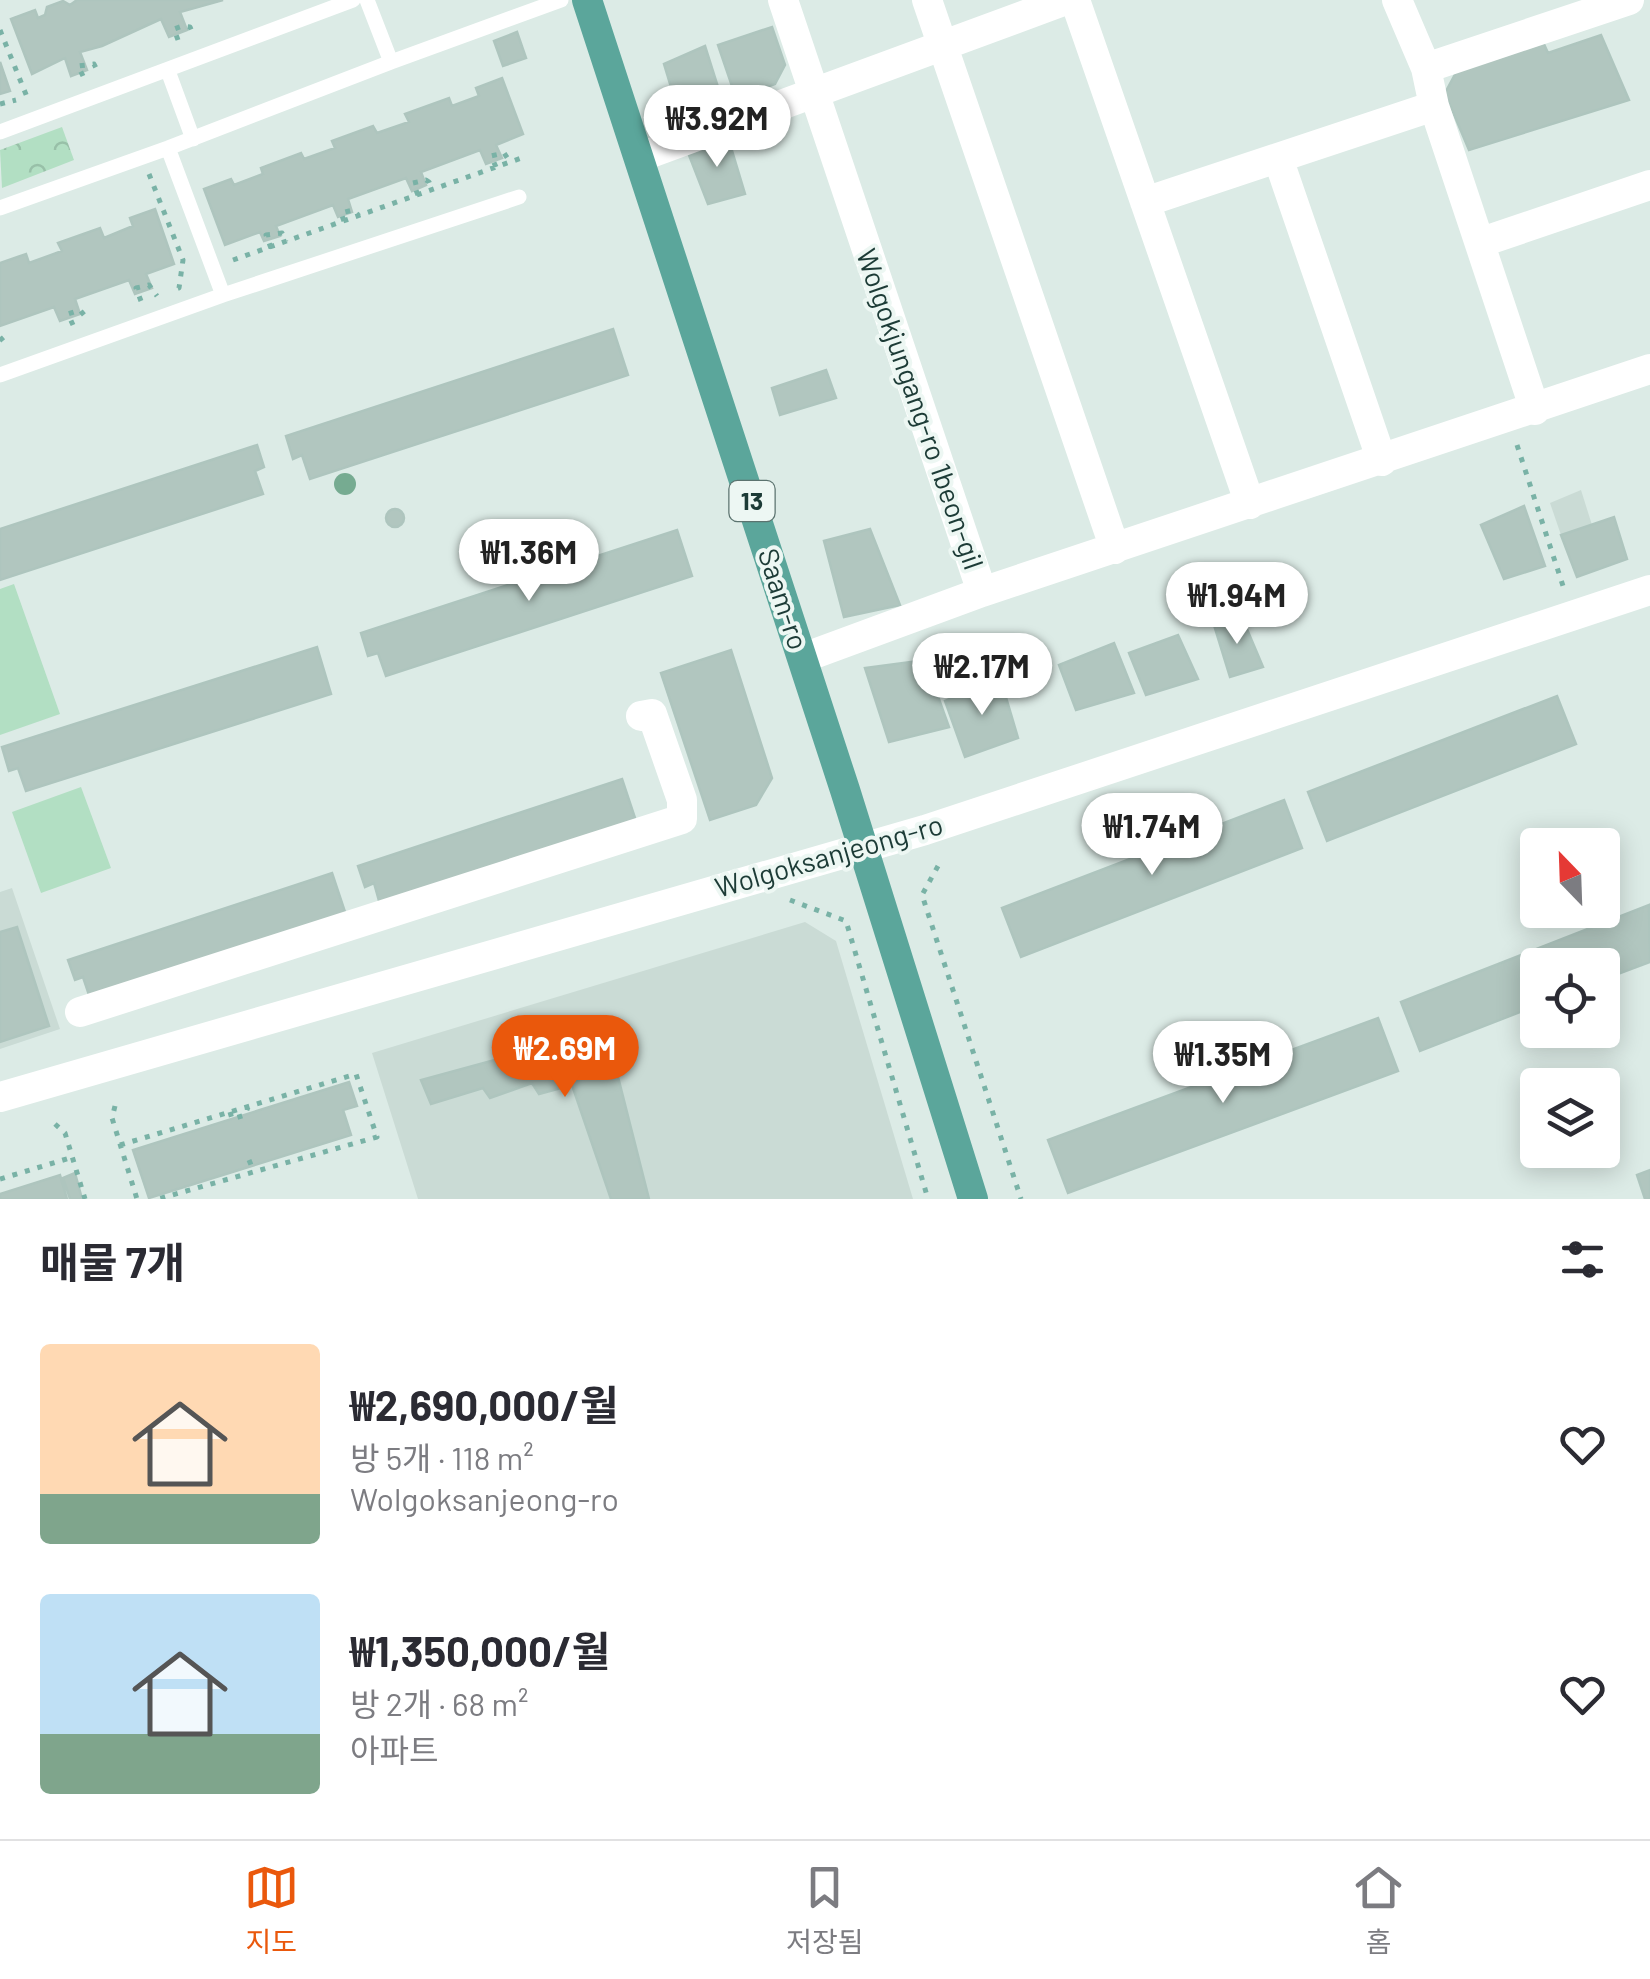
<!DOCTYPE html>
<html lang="ko">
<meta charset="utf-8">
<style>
:root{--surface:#fff;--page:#f7f7f7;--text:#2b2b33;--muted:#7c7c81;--line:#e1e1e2;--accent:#ea580c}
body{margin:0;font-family:Barlow,"Noto Sans KR",sans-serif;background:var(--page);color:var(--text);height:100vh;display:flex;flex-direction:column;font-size:38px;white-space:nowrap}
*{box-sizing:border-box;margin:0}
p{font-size:32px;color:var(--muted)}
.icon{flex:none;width:55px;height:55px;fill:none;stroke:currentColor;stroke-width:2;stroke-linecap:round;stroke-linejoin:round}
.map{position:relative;height:1199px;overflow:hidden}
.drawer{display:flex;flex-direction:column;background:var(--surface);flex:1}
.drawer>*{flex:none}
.needle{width:65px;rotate:337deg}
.tools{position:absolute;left:1520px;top:828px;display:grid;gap:20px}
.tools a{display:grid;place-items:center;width:100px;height:100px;border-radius:10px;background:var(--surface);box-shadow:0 5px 25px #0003;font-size:50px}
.price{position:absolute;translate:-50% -85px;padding:0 22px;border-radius:35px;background:#fff;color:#222;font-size:32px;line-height:65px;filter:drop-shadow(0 2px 5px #0008)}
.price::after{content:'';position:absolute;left:50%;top:60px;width:30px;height:22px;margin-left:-15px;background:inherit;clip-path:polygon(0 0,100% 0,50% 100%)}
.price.on{background:var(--accent);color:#fff}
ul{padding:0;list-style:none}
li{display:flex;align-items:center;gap:30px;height:250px;padding:0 40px}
li span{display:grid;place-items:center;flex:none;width:280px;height:200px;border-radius:10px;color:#555}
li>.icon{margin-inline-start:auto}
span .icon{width:120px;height:120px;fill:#fffc;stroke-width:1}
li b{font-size:42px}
h2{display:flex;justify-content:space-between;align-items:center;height:120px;padding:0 40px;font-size:42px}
.tab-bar{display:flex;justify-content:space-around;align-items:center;height:140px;border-top:2px solid var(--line);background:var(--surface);font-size:28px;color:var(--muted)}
.tab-bar a{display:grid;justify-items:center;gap:5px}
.tab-bar .on{color:var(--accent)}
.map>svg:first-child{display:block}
</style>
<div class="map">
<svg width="1650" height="1199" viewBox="0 0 1650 1199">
<defs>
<pattern id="forest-crowns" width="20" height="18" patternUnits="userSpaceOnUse" patternTransform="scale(2.5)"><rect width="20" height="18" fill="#b2dfc3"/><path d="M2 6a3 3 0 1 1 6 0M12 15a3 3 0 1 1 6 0" fill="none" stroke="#98c0a8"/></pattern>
</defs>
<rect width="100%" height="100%" fill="#dcebe6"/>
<path fill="#cadbd5" d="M 1581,490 L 1592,525 L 1561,535 L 1550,503 Z
M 12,888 L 60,1029 L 0,1049 L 0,892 Z
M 805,922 L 836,941 L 913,1199 L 418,1199 L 372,1053 Z"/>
<path fill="#b2dfc3" d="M 14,584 L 60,714 L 0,735 L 0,589 Z
M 81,787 L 111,868 L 41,893 L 12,812 Z"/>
<path fill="url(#forest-crowns)" d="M 62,127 L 74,160 L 2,188 L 0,150 Z"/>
<path fill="#b1c6bf" stroke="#aec5be" stroke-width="2.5" d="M 77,0 L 223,0 L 180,12 L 187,30 L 169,37 L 161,19 L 102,46 L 80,52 L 87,70 L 71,76 L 65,58 L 32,74 L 11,19 L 35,10 L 38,18 L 45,15 L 47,7 L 63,1 L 70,5 Z
M 772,27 L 785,65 L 775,84 L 736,98 L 718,45 Z
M 517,32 L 526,58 L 503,66 L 494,41 Z
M 1601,35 L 1629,100 L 1469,150 L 1445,93 L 1459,67 L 1543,42 L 1548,53 Z
M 705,46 L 723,103 L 681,120 L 664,64 Z
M 0,62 L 10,91 L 0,94 Z
M 0,62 L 10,91 L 0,94 Z
M 502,78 L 523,134 L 496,145 L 502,158 L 486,164 L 480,150 L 421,172 L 426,185 L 412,191 L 406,178 L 348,199 L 352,212 L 338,217 L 333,205 L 276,226 L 280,236 L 264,241 L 260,232 L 225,245 L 204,189 L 231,179 L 234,185 L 263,174 L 261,168 L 301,153 L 304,159 L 335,148 L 332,141 L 373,126 L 377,133 L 409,122 L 405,114 L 449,98 L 452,106 L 479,96 L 476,88 Z
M 727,134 L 745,194 L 708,204 L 687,150 Z
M 155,209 L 174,264 L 146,274 L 152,288 L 135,294 L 129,280 L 75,299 L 80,314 L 60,321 L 54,307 L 0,326 L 0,263 L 26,254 L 29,263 L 62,251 L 58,243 L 100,228 L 104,238 L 133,226 L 130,218 Z
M 613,329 L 628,375 L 310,479 L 302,455 L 293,459 L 286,436 Z
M 826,370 L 836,398 L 780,415 L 772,388 Z
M 257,445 L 264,467 L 255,471 L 263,494 L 0,580 L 0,529 Z
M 1524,506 L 1545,566 L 1504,579 L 1481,525 Z
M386 518a9 9 0 1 1 18 0a9 9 0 1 1-18 0Z
M 1614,517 L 1627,559 L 1577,577 L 1561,535 Z
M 870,529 L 900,605 L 844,617 L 824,541 Z
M 677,530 L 692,576 L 386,676 L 378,653 L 368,656 L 361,633 Z
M 1241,615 L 1263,667 L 1230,677 L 1214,625 Z
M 1178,635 L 1198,679 L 1146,695 L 1129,653 Z
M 1114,643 L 1134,693 L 1076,710 L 1059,665 Z
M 317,647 L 331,694 L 26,791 L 18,768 L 9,771 L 2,747 Z
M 731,650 L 772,778 L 756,805 L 710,820 L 661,673 Z
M 925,660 L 949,727 L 889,742 L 865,668 Z
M 1000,677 L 1018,738 L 965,757 L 945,701 Z
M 1557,696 L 1576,744 L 1327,841 L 1308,792 Z
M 622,779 L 637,824 L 381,908 L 374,883 L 365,887 L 358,866 Z
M 1284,800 L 1302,848 L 1021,957 L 1002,908 Z
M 332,873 L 347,918 L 91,1001 L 83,977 L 75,980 L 68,960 Z
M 1649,905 L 1650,962 L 1602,980 L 1602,965 L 1538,965 L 1538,1005 L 1420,1051 L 1401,1002 Z
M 17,927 L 49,1026 L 0,1042 L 0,932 Z
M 1378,1018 L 1398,1071 L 1068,1193 L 1048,1140 Z
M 598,1032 L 618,1077 L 649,1199 L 611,1199 L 572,1085 L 539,1094 L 532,1083 L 490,1098 L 483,1088 L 431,1104 L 421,1080 Z
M 349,1082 L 357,1106 L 343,1110 L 351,1135 L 149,1198 L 133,1150 Z
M 1650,1170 L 1650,1199 L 1645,1199 L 1637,1175 Z
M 75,1173 L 82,1199 L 70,1199 L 63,1178 Z
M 60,1175 L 67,1199 L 0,1199 L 0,1194 Z"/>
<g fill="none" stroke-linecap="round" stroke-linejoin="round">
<path stroke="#79b2a6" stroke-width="5" stroke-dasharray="5 8" stroke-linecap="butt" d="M 0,30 L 27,97 L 31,95
M 178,40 L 174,29 L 182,26 L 190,27 L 193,34
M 83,76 L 78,66 L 94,64 L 97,70
M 0,104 L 16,100
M 496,167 L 491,156 L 504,153 L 510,162
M 149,174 L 183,260 L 179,288 L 176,289
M 418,195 L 413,183 L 426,180 L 429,182 L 432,190
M 344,221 L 341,213 L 353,210 L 359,216
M 271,248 L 266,235 L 282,233 L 286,242
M 233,260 L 527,156
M 141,301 L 136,288 L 149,285 L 157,296
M 73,325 L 68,314 L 80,310 L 88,320
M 0,337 L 8,347
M 1517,445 L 1565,592
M 938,866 L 922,895 L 1021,1199
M 790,900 L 846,921 L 928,1199
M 115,1106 L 112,1118 L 137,1199
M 230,1112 L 232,1119 L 245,1115 L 248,1107
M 55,1124 L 65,1133 L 85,1199
M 120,1145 L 356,1074 L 377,1137 L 158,1199
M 249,1160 L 254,1172
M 0,1179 L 73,1157"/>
<path stroke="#fff" stroke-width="15" d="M 391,62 L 561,0
M 168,71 L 193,139
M 0,132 L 353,0
M 0,208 L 168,148 L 391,62 L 367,0
M 223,295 L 519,197
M 0,375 L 223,295 L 168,148"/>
<path stroke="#fff" stroke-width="30" d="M 783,0 L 982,592
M 927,0 L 1115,549
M 1075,0 L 1250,504
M 1397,0 L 1426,68 L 1434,106 L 1535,410
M 1426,68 L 1629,0
M 640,157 L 1066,0
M 1278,158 L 1382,461
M 1145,202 L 1434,106
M 1482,242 L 1650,185
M 803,658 L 982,592 L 1650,369
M 80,1012 L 682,819 L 682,800 L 652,714 L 641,716"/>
<path stroke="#fff" stroke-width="30" d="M 0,1097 L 925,830 L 1650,590"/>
<path stroke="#5ba69b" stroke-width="30" d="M 587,0 L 845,790 L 973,1199"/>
</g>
<circle fill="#76ab91" cx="345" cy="484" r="11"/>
<g text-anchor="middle" stroke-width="8" stroke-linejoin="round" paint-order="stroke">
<rect fill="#edf7f3" stroke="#5b736f" stroke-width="2.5" x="729.5" y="481" width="45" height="40" rx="8"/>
<g font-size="25" font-weight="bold" fill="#1c3b36">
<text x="752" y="510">13</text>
</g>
<g font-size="28" fill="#1c3b36" stroke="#edf7f3">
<text transform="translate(920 409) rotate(71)" y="10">Wolgokjungang-ro 1beon-gil</text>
<text transform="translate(783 599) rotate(72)" y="10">Saam-ro</text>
<text transform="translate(829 856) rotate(-16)" y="10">Wolgoksanjeong-ro</text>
</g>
</g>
</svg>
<div class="tools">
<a><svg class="needle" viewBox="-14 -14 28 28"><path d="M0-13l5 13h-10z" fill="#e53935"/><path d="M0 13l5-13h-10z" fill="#7c7c81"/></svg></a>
<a><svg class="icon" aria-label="locate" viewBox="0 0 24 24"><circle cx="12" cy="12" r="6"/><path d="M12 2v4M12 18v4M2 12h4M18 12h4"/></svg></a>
<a><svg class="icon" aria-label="layers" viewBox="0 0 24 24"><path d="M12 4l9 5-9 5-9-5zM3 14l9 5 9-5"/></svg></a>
</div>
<b class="price" style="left:717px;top:170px">₩3.92M</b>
<b class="price" style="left:529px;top:604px">₩1.36M</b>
<b class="price" style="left:1237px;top:647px">₩1.94M</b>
<b class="price" style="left:982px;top:718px">₩2.17M</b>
<b class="price" style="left:1152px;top:878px">₩1.74M</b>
<b class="price on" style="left:565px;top:1100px">₩2.69M</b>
<b class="price" style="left:1223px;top:1106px">₩1.35M</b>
</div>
<section class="drawer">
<h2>매물 7개<svg class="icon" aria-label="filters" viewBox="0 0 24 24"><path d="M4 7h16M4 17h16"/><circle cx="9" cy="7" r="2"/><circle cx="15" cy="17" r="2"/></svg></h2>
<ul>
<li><span style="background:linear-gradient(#ffd9b3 75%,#7fa58c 0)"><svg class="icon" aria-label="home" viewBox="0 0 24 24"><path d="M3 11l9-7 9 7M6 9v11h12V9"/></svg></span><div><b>₩2,690,000/월</b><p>방 5개 · 118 m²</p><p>Wolgoksanjeong-ro</p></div><svg class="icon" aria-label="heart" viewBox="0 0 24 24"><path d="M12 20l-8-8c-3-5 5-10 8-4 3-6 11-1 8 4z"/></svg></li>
<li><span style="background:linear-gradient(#bfe0f5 70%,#7fa58c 0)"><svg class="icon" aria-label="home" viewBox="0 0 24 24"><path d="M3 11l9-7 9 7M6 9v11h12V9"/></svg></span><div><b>₩1,350,000/월</b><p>방 2개 · 68 m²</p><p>아파트</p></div><svg class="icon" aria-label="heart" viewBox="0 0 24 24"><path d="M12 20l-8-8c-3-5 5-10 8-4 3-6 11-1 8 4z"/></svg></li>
</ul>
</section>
<nav class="tab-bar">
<a class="on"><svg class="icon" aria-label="map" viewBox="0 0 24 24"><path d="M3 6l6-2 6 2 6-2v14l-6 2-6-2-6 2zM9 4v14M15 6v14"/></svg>지도</a>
<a><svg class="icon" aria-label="saved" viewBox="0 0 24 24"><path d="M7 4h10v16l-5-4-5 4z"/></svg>저장됨</a>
<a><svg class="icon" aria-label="home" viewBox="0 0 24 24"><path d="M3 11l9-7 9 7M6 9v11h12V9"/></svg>홈</a>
</nav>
